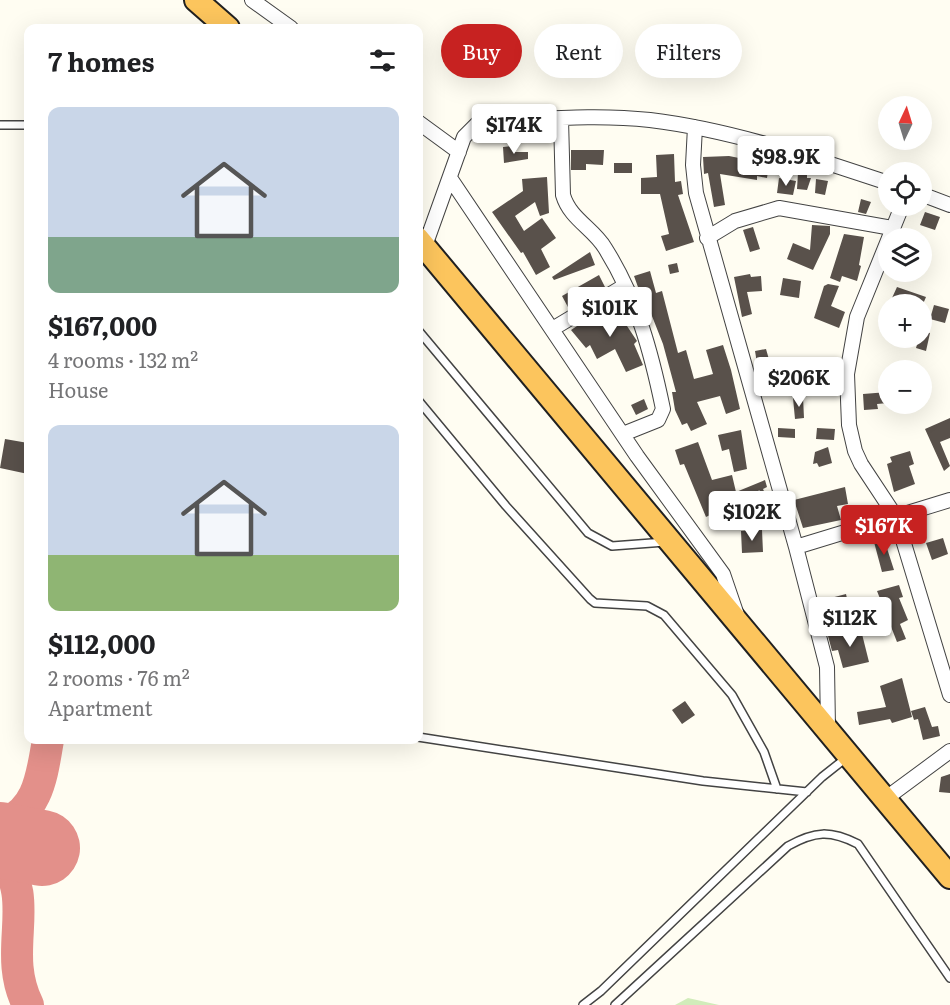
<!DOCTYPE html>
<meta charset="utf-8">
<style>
:root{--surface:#fff;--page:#f2f2f2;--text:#202124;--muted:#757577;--accent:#c72221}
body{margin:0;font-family:Literata,serif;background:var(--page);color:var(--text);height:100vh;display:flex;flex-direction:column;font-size:22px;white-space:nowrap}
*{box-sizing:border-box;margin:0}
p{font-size:20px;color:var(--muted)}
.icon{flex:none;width:33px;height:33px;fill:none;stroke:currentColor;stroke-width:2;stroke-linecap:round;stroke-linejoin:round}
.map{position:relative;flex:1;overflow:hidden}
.details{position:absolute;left:24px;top:24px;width:399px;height:720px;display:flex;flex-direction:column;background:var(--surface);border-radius:12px;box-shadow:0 6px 24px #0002}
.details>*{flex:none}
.guide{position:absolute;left:441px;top:24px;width:418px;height:54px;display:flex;gap:12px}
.needle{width:39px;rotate:4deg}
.buttons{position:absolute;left:878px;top:96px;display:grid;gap:12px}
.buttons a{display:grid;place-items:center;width:54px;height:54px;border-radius:50%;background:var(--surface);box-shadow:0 6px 24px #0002;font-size:30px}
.price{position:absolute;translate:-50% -51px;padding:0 14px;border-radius:6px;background:#fff;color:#222;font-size:20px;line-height:39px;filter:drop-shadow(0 2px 3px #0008)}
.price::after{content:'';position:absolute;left:50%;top:36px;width:18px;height:14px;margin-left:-9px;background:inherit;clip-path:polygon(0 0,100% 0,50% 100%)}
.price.on{background:var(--accent);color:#fff}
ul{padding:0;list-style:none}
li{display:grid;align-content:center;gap:12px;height:318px;padding:0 24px}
li span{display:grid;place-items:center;height:186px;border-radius:12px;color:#555}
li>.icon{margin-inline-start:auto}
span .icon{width:108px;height:108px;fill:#fffc;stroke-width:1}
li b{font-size:26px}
h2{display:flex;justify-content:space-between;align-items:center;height:72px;padding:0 24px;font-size:26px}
.pill{padding:0 21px;border-radius:27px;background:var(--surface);box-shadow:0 6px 24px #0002;font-size:21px;line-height:54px}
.pill.on{background:var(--accent);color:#fff}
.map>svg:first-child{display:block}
</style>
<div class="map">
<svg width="950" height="1005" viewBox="0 0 950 1005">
<rect width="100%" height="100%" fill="#fffdf2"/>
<path fill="#d1ecba" d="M 688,998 L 719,1005 L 675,1005 Z"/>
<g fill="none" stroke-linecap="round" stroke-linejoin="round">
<path stroke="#e3908a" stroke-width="32" d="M 0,825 C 39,813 42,774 48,740
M 0,855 C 39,901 0,949 28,1005"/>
<path stroke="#e3908a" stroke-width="76" d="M 0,840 L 42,848"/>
</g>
<path fill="#59514b" d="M 512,146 L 513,152 L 528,152 L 528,159 L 504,163 L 503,147 Z
M 571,150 L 604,150 L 603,165 L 586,164 L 586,170 L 571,170 Z
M 674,154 L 675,182 L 681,181 L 683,194 L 678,195 L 694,242 L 666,251 L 661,236 L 669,234 L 660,194 L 641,194 L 641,178 L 657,177 L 656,155 Z
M 729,156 L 769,164 L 767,178 L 757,176 L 757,180 L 720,174 L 725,205 L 714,207 L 708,173 L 704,174 L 703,157 Z
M 614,163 L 632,163 L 632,173 L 614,173 Z
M 798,173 L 807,174 L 807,178 L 811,178 L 807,190 L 797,189 Z
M 547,177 L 549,213 L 540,216 L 535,202 L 515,216 L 524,231 L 542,218 L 556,238 L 541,249 L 550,267 L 536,275 L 523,252 L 521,253 L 492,212 L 523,191 L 522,179 Z
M 779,178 L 796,181 L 793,195 L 777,193 Z
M 816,179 L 828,181 L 825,195 L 815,193 Z
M 861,199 L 871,202 L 866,214 L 858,212 Z
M 925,212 L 940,217 L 935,230 L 920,225 Z
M 812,225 L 830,226 L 830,234 L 813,270 L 787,259 L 793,243 L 810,250 Z
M 753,227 L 760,249 L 750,252 L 743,230 Z
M 844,234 L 864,237 L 859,265 L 861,266 L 857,281 L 842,276 L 840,282 L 830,278 Z
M 590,252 L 595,265 L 554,280 L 552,277 Z
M 677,263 L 679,272 L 670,274 L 668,265 Z
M 650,271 L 656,293 L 662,291 L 678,353 L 686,350 L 694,379 L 713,374 L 706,350 L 723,345 L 731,370 L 740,409 L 726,414 L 720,396 L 697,402 L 707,424 L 691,431 L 687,423 L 682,425 L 675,410 L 672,392 L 676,392 L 663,344 L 650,311 L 647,312 L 634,276 Z
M 750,274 L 751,277 L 761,276 L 762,291 L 747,292 L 752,314 L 742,317 L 734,277 Z
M 599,275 L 605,287 L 569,309 L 562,296 Z
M 783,278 L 801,281 L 799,298 L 780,295 Z
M 828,284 L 839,286 L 831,306 L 845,312 L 839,328 L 814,318 L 824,286 Z
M 897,287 L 926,297 L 923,304 L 908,304 L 892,298 Z
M 934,305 L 949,309 L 945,323 L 930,319 Z
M 615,308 L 637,341 L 634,344 L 643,365 L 626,372 L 615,349 L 597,359 L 590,345 L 586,348 L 571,330 L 592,316 L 595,320 Z
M 921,331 L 930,333 L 926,351 L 916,348 Z
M 766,349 L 772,370 L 784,370 L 786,394 L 762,395 L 760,362 L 757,363 L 755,351 Z
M 811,374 L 832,376 L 831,387 L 810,385 Z
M 888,392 L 888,403 L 877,404 L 878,409 L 864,410 L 863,394 Z
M 803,397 L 804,418 L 795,419 L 793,398 Z
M 644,399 L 648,409 L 636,415 L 631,405 Z
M 950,418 L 950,438 L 940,442 L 950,466 L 944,471 L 925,429 Z
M 778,428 L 795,429 L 795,438 L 778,437 Z
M 817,428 L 835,429 L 834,440 L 816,439 Z
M 741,430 L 747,469 L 734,472 L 729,449 L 722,451 L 718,435 Z
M 5,439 L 28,443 L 28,474 L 0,468 Z
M 698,442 L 712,480 L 732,475 L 736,492 L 765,480 L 767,487 L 763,489 L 768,500 L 756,504 L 755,495 L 760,490 L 706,517 L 684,464 L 680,465 L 675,450 Z
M 828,447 L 832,463 L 819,467 L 817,463 L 813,464 L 815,452 Z
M 910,451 L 914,464 L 909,466 L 915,484 L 894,492 L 887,464 L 892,462 L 890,457 Z
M 845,487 L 848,504 L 837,506 L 841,520 L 803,528 L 794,500 Z
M 778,516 L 780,526 L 760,529 L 759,519 Z
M 762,530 L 763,552 L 742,553 L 741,531 Z
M 943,538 L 948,554 L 932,560 L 926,543 Z
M 884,539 L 894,570 L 882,572 L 874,542 Z
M 899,585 L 903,597 L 899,598 L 908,620 L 900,624 L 906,639 L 897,642 L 877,591 Z
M 846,594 L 850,612 L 827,618 L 823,600 Z
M 861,630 L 869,662 L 843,668 L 838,650 L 832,651 L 828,636 Z
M 902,678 L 912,717 L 892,723 L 890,719 L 859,725 L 857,712 L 886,707 L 880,686 Z
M 685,701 L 695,715 L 682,724 L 672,710 Z
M 925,707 L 932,727 L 938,726 L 940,736 L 923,740 L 918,719 L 914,720 L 911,711 Z
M 950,774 L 950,793 L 939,792 L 941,777 Z"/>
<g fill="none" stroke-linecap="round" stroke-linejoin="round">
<g stroke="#434343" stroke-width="10">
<path id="service" d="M 0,125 L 28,125
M 418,330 L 588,533 L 612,546 L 665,542
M 418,400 L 506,506 L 590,599 L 595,603 L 647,606 L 664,615 L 732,695 L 764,752 L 777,789
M 418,737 L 703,781 L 807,792
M 583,1005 L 601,991 L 822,777 L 846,758
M 615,1005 L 788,846 C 815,831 830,830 858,844 L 950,978"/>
</g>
<g stroke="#434343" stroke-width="16">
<path id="minor" d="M 252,0 L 291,28
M 561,119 L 563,195 C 570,219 593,228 605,248 C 637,299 651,351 663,409 L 658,420 L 623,434
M 418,122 L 459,152
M 695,127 L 693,165 L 696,193 L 796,547 L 827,667 L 828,727
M 450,178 L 637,456 L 723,574 L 737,615
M 921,194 L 950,205
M 902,206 L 857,317 L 847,374 L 849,425 L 855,451 L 861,464 L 896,517 L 950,695
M 707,238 L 735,221 L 779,208 L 892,228
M 425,246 L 464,137 L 478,123 L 491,121 C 544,119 598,114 650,120 C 732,130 810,157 888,183
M 554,328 L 624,286
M 796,547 L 950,500
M 885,799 L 950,751"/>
</g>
<g stroke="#212121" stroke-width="26">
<path id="trunk" d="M 196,0 L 228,28
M 418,239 L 950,877"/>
</g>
<use href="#service" stroke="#fff" stroke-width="7"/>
<use href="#minor" stroke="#fff" stroke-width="14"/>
<use href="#trunk" stroke="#fcc55d" stroke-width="22"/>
</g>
</svg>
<div class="buttons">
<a><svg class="needle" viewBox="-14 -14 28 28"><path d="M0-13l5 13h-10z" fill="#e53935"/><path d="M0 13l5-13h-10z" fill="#757577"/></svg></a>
<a><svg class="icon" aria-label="locate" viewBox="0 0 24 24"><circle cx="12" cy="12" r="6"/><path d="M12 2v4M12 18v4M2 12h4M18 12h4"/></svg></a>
<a><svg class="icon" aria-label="layers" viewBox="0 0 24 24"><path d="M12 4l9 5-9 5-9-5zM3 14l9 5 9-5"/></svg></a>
<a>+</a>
<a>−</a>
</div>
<b class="price" style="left:514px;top:155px">$174K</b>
<b class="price" style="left:786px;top:187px">$98.9K</b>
<b class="price" style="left:610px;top:338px">$101K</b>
<b class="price" style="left:799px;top:408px">$206K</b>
<b class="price" style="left:752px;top:542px">$102K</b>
<b class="price on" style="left:884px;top:556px">$167K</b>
<b class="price" style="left:850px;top:648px">$112K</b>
<div class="guide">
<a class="pill on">Buy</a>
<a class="pill">Rent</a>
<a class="pill">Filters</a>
</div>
<section class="details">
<h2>7 homes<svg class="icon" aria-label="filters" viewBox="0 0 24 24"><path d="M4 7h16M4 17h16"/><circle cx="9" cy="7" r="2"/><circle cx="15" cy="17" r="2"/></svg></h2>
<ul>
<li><span style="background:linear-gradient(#c9d6e8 70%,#7fa58c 0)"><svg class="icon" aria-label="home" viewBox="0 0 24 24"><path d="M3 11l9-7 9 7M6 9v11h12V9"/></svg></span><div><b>$167,000</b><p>4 rooms · 132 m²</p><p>House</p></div></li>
<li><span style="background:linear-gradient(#c9d6e8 70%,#8fb573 0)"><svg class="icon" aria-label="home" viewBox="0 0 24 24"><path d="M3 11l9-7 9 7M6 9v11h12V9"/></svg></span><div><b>$112,000</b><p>2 rooms · 76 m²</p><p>Apartment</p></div></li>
</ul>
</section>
</div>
